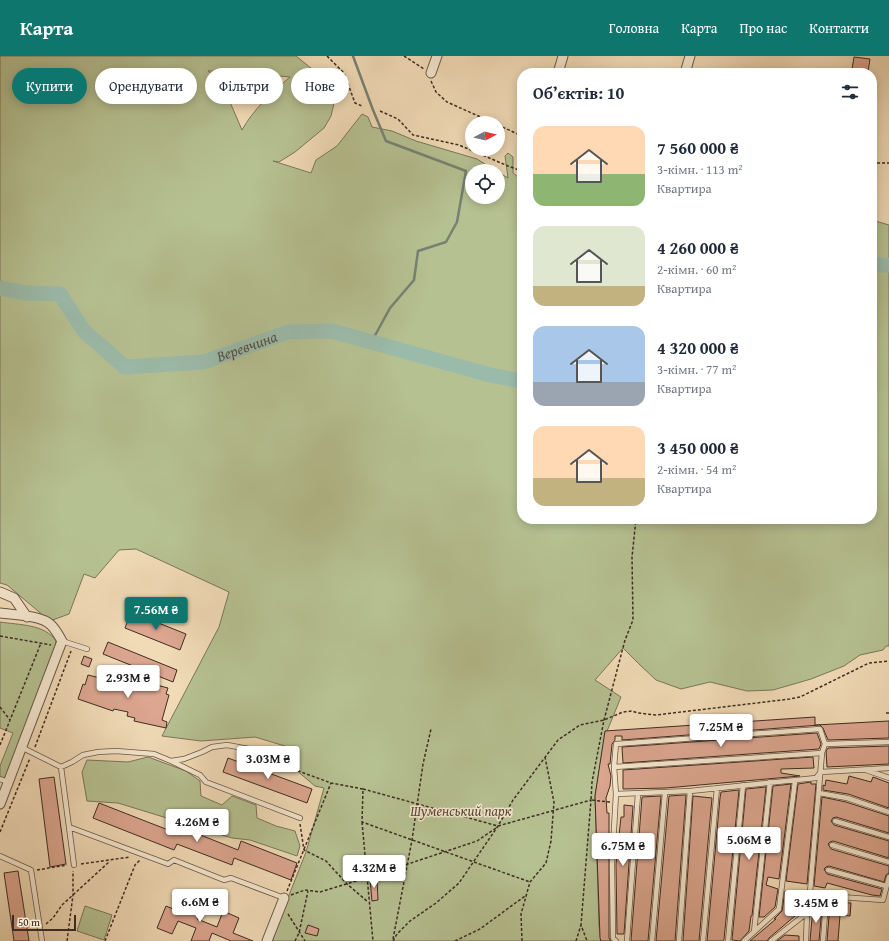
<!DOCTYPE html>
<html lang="uk">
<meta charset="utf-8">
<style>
:root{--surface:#fff;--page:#f2f2f3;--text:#1f2937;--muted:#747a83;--accent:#0f766e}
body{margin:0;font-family:"Gentium Book Plus",serif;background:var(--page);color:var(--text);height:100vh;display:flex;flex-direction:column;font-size:15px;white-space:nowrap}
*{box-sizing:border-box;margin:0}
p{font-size:13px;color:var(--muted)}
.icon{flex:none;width:22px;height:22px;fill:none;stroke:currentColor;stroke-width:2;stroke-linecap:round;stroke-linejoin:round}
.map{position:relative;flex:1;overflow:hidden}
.side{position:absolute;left:517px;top:12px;width:360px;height:456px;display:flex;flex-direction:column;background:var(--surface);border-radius:16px;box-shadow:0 2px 10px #0003}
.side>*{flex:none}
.hud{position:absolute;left:12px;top:12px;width:380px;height:36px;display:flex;gap:8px}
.needle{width:26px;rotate:83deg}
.fabs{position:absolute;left:465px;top:60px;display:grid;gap:8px}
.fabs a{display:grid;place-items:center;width:40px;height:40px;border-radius:50%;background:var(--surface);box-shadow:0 2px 10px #0003;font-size:20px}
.scale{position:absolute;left:12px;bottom:10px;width:64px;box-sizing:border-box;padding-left:4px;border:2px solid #3f2c23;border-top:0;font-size:11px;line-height:14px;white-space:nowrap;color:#3f2c23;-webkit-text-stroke:3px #f6e8d0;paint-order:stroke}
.price{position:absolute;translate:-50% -34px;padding:0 9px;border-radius:4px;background:#fff;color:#222;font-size:13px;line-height:26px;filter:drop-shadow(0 1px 2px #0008)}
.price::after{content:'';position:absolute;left:50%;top:24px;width:12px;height:9px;margin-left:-6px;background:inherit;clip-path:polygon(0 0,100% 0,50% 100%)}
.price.selected{background:var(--accent);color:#fff}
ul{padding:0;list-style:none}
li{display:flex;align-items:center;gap:12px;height:100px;padding:0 16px}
li span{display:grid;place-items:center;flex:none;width:112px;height:80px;border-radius:12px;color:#555}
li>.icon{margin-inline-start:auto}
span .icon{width:48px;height:48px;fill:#fffc;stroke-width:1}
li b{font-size:17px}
h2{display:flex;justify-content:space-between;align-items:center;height:48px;padding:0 16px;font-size:17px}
.chip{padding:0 14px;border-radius:18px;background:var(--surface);box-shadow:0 2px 10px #0003;font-size:14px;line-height:36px}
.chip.selected{background:var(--accent);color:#fff}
header{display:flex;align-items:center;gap:24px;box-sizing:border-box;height:56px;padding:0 20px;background:var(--accent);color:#fff}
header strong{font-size:19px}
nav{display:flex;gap:22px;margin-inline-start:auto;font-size:14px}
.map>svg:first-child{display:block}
</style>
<header>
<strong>Карта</strong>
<nav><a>Головна</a><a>Карта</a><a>Про нас</a><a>Контакти</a></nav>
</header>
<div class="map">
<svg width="889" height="885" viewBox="0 0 889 885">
<rect width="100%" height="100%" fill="#f1dbb7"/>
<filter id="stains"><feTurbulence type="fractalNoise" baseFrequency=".005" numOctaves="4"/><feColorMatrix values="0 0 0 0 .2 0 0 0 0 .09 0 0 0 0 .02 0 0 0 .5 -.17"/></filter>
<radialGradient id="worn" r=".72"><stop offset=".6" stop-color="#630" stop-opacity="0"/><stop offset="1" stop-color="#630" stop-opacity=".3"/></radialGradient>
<path fill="#b6c192" stroke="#7a765a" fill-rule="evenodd" d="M 0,0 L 296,0 L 333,30 L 336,39 L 331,60 L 324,72 L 295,96 L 279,106 L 273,105 L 311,117 L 316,104 L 337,90 L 362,58 L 368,61 L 372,71 L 392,75 L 416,85 L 477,103 L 496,115 L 472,115 L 472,141 L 498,141 L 498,116 L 508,122 L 505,100 L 508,97 L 513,101 L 513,117 L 518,121 L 522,120 L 522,463 L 872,463 L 872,164 L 889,169 L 889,590 L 886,590 L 883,594 L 860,599 L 844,610 L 811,623 L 773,634 L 747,635 L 710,626 L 681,633 L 656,624 L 640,609 L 623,592 L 595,624 L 621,641 L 605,680 L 595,741 L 599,870 L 601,885 L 271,885 L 306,796 L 324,732 L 315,730 L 296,714 L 298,694 L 255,681 L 201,685 L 162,680 L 219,571 L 229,536 L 136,493 L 119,494 L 95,522 L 84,518 L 69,558 L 50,565 L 44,560 L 7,529 L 0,527 ZM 208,15 L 237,16 L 290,21 C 272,36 253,54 242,74 L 220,23 Z
M 0,566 C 19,569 45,568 56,585 L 55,593 L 7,723 L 0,721 L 0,710 L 13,677 L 0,672 Z
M 148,701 L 186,715 L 200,725 L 201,740 L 222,749 L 232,740 L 256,749 L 257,762 L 276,770 L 295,775 L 300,790 L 297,800 L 250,784 L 232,782 L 118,747 L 87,745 L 82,716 L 87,704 L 128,706 Z
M 85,850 L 112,859 L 104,884 L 77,875 Z"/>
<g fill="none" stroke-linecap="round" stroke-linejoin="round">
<path stroke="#768274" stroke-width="2.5" d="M 353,0 L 373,54 L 386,85 L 466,115 L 457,166 L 446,186 L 418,195 L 414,224 L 390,252 L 372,285"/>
<g stroke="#9bbbaa" stroke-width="15">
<path d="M 872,209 L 889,209"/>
<path id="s1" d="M 0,232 L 26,237 L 60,238 L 84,275 L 125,311 L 204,306 L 288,276 L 332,275 L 490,319 L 522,325"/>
</g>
</g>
<path fill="#dca690" stroke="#3f2c23" d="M 854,1 L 870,3 L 868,16 L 852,13 Z
M 131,556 L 186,578 L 180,594 L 125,572 Z
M 108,586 L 177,614 L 173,626 L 103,598 Z
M 84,600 L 92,603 L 89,611 L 81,608 Z
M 88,619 L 128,629 L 130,622 L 168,632 L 166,638 L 169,639 L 162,664 L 167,666 L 166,672 L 134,665 L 135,662 L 127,660 L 128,656 L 114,653 L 113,655 L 78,643 L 83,628 L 85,629 Z
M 815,661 L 815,669 L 889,665 L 889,682 L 828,684 L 823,672 L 820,669 L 622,684 L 622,680 L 615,680 L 615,684 L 612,688 L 610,708 L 608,708 L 611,720 L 610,730 L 606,742 L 607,757 L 609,757 L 609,882 L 611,885 L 601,885 L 600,882 L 595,740 L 605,675 Z
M 817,677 L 821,688 L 819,693 L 623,707 L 622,691 Z
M 889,690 L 889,708 L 827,711 L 826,695 L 828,692 Z
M 813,701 L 814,712 L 781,713 L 781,717 L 800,720 L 666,732 L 623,733 L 623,714 Z
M 228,702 L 312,733 L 307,747 L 223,716 Z
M 849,720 L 871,726 L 873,721 L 889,727 L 889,752 L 848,738 L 823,734 L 823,729 L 825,730 L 826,724 L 847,728 Z
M 54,721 L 66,808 L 50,811 L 39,723 Z
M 811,726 L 811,728 L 816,728 L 807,828 L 786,825 L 798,728 Z
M 791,728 L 779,823 L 768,821 L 766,829 L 778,833 L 775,851 L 764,861 L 759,861 L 773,730 Z
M 766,731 L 752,860 L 751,860 L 749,875 L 740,885 L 732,884 L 746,733 Z
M 739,734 L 724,883 L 723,885 L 707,885 L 720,742 L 721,736 Z
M 684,739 L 686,739 L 675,885 L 656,885 L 669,740 Z
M 661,740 L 648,885 L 631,885 L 642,741 Z
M 693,740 L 712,742 L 699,885 L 683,885 Z
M 822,741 L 846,746 L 889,760 L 889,777 L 836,761 L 833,762 L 831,765 L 834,769 L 889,785 L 889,802 L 833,785 L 830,786 L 828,788 L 831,793 L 889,810 L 889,817 L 886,819 L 884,826 L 829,810 L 826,811 L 824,813 L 827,818 L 882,833 L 880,840 L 872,839 L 827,827 L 825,832 L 814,830 Z
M 99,747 L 181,779 L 183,772 L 238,794 L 241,785 L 297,807 L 291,824 L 234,802 L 232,809 L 177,788 L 174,794 L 93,762 Z
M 624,749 L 633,750 L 624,878 L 617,878 L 616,808 L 621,761 L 624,761 Z
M 18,815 L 29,885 L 14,885 L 4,817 Z
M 370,823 L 377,823 L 378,844 L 372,845 Z
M 785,835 L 806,841 L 802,854 L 769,882 L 767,885 L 750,885 L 776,863 L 774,863 L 782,855 Z
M 189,843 L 203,849 L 197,863 L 217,871 L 223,855 L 239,862 L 233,877 L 253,885 L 231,885 L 212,877 L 209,885 L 191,885 L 196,872 L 178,865 L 172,878 L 157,872 L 166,850 L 183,857 Z
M 840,846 L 851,847 L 850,860 L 840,859 L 838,885 L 827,885 L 830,848 L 840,848 Z
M 813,851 L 822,851 L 819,885 L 810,885 Z
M 308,869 L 319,873 L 317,880 L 305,877 Z
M 785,879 L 799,880 L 799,885 L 777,885 Z"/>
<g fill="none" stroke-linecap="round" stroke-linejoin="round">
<g stroke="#6c5848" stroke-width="6">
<path id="lane" d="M 62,585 L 87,593
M 825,688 L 889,686
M 21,691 L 61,711 L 72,706 L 83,699 L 98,696 L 116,695 L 154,698 L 171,705 L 184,703 L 202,696 L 212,691 L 227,689 L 254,694 L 269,694 L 288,711
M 171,705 L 200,719 L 206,726 L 300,762
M 61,711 L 69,771 L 168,808 L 174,804 L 224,824 L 231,822 L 284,842
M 614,711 L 822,697
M 866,714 L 889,722
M 0,723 L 8,726
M 819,737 L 847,742 L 889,756
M 616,738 L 690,735 L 816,722 L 821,716 L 889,712
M 835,765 L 889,781
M 69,771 L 74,809
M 832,789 L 889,806
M 0,800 L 31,814 L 42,885
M 828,814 L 886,830
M 754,876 L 770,726
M 616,885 L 613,882 L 612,808 L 616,738 L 614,711 L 616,688 L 820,673 L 825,688 L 822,697 L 810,836 L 810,843
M 627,885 L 638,738
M 652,885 L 665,737
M 679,885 L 690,735
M 703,885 L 717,732
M 728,885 L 743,729
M 744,885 L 779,853 L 795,725
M 771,885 L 807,857
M 806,885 L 807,857 L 810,843 L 826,845 L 840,841 L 883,844 L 889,821
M 823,885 L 826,845"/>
</g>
<g stroke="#6c5848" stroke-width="11">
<path id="street" d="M 431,17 L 437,0
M 558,17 L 563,0
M 685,17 L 690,0
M 0,536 L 14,542 L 27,561
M 0,557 C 14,559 41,559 51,569 C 56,574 59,580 62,585 L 0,748
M 267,885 L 284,842"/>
</g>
<path stroke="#3f2c23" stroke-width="1.5" stroke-dasharray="3 2" stroke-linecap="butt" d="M 327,0 L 344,17 L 355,47 L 362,50
M 404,0 L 424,13
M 431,25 L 436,36 L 447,46 L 494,67
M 380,55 L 398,63 L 413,79 L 459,89 L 508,110 L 522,115
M 498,69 L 522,80
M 872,107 L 889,107
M 0,580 L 51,589
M 0,651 L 10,664
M 886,657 L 889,657
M 0,689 L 41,587
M 35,691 L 71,595
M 293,713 L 331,727 L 363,733 L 362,766 L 530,826
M 363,733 L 498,770 L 591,744 L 581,869 L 587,885
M 610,746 L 591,744 L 592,726 L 604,664 L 625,584 L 633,564 L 632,501 L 636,463
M 362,766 L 373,885
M 300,768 L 304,794 L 326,805 L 347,828 L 368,846
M 0,776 L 30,702
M 81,808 L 130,801
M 37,814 L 67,809
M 287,835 L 331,727
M 291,839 L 305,834 L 320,836 L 366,822 L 477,785 L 496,772
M 288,858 L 305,885
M 46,868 L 53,862 L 62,849 L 110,805
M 393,883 L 412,784 L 423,708 L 431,673
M 67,885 L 73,839 L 73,815
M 105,885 L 135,809 L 140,804
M 295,885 L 299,877 L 308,835
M 393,885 L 397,878 L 410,865 L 436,847 L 459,827 L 498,770 L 513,744 L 558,684 L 580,669 L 604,664 L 623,656 L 632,655 L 638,657 L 656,659 L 790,643 L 800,641 L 869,607 L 889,605
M 455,885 L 480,873 L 525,840
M 522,885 L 521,858 L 530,826 L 546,807 L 551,785 L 554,746 L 545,701
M 576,885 L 581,869"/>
<use href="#lane" stroke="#f6e8d0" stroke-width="4.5"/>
<use href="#street" stroke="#f6e8d0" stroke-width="9"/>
</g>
<g text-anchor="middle" stroke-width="3" stroke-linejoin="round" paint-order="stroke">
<g font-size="14" font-style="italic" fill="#574a39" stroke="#f6e8d0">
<text x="461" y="760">Шуменський парк</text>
</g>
<g font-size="15" font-style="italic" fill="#565045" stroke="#f6e8d0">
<text dy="5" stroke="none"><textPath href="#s1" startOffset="284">Веревчина</textPath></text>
</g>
</g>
<rect width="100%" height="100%" filter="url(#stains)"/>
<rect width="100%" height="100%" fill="url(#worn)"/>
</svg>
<div class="fabs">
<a><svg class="needle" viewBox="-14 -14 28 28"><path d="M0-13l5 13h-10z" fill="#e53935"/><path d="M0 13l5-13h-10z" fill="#747a83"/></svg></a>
<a><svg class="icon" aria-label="locate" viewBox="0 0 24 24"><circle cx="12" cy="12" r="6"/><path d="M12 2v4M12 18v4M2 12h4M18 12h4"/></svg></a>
</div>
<div class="scale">50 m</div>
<b class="price selected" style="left:156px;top:575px">7.56M ₴</b>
<b class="price" style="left:128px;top:643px">2.93M ₴</b>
<b class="price" style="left:721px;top:692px">7.25M ₴</b>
<b class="price" style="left:268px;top:724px">3.03M ₴</b>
<b class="price" style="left:197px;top:787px">4.26M ₴</b>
<b class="price" style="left:749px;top:805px">5.06M ₴</b>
<b class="price" style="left:623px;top:811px">6.75M ₴</b>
<b class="price" style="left:374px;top:833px">4.32M ₴</b>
<b class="price" style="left:200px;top:867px">6.6M ₴</b>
<b class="price" style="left:816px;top:868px">3.45M ₴</b>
<div class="hud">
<a class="chip selected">Купити</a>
<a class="chip">Орендувати</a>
<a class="chip">Фільтри</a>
<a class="chip">Нове</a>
</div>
<section class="side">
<h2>Об’єктів: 10<svg class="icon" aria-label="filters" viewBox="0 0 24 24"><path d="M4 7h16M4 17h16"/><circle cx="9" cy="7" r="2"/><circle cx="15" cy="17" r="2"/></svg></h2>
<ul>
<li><span style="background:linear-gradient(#ffd9b3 60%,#8fb573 0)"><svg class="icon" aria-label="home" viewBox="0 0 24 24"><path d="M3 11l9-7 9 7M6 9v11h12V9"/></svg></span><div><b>7 560 000 ₴</b><p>3-кімн. · 113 m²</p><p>Квартира</p></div></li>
<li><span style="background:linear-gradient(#dfe7d0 75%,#c2b280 0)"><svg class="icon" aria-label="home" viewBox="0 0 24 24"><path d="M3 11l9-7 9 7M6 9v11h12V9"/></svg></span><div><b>4 260 000 ₴</b><p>2-кімн. · 60 m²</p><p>Квартира</p></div></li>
<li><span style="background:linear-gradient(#a9c7e8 70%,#9aa5b1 0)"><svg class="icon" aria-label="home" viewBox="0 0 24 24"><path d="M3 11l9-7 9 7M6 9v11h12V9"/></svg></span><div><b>4 320 000 ₴</b><p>3-кімн. · 77 m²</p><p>Квартира</p></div></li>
<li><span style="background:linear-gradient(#ffd9b3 65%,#c2b280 0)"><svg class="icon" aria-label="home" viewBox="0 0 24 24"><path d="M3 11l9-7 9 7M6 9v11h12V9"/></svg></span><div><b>3 450 000 ₴</b><p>2-кімн. · 54 m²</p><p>Квартира</p></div></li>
</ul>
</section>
</div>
